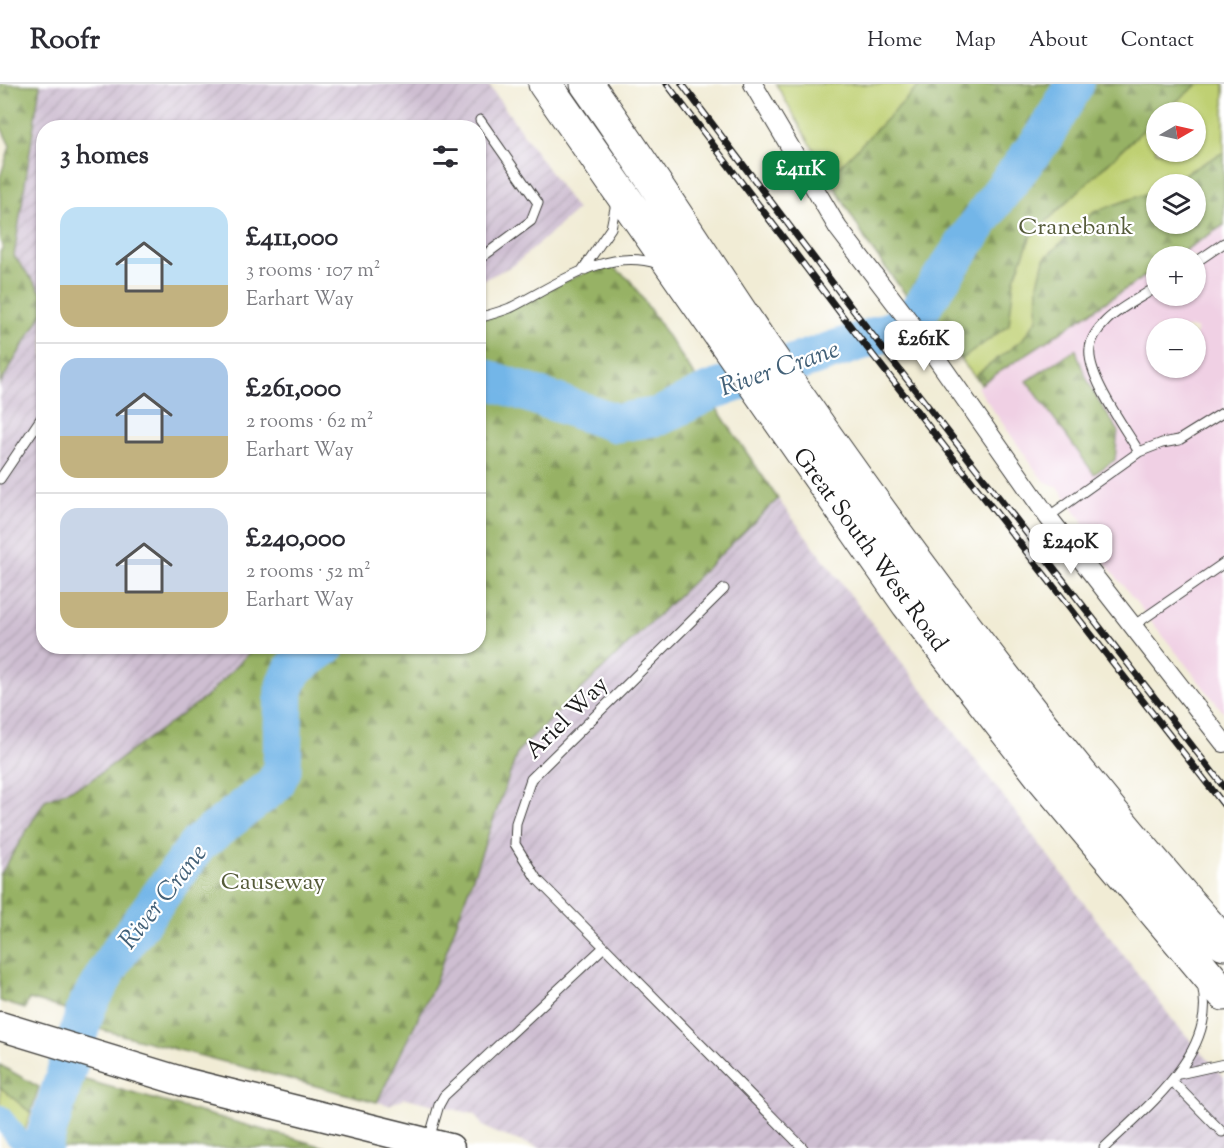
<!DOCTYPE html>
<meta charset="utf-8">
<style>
:root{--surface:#fff;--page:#f2f2f3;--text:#2b2b33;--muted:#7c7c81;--line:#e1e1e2;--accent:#0b8043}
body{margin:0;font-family:"Sorts Mill Goudy",serif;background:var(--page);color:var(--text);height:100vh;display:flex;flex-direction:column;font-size:22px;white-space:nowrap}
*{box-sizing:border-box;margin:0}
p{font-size:20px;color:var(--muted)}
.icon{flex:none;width:33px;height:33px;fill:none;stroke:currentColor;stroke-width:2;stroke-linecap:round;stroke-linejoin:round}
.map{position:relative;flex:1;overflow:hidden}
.panel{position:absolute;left:36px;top:36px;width:450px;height:534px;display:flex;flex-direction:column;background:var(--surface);border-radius:24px;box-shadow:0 2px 4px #0004}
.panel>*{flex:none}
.needle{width:39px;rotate:81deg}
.tools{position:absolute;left:1146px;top:18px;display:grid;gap:12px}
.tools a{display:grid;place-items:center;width:60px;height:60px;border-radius:50%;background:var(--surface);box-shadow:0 2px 4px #0004;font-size:30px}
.price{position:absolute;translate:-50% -51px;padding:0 14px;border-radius:12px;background:#fff;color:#222;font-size:20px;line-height:39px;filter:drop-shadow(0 2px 3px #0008)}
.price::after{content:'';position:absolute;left:50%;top:36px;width:18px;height:14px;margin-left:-9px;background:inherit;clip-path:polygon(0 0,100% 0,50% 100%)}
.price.current{background:var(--accent);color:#fff}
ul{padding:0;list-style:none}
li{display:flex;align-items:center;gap:18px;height:150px;padding:0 24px}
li+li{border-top:2px solid var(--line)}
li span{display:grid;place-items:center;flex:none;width:168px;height:120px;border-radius:18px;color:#555}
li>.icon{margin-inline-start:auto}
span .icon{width:72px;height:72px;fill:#fffc;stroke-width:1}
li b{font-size:26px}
h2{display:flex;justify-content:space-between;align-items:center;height:72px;padding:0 24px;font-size:26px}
header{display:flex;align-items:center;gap:36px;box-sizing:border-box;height:84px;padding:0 30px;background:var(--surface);border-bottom:2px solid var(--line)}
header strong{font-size:28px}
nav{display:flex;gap:33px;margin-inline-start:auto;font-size:21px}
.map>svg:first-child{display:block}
</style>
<header>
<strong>Roofr</strong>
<nav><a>Home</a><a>Map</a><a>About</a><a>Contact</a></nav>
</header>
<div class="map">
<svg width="1224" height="1064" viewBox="0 0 1224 1064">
<defs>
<pattern id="industrial-furrows" width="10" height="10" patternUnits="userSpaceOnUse" patternTransform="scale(1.5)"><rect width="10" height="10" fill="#cebed1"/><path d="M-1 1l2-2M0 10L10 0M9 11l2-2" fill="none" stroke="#b0a3b3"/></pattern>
<pattern id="forest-firs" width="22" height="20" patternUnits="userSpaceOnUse" patternTransform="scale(1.5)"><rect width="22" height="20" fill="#97b265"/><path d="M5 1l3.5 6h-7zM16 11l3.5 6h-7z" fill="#7a9052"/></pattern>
</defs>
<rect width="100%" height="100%" fill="#fff"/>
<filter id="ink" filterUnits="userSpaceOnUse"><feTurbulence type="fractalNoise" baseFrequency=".0167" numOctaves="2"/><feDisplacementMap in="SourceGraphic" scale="12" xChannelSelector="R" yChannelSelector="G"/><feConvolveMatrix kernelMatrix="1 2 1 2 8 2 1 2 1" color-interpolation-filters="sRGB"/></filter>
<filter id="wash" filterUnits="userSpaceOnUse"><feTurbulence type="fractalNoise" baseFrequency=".008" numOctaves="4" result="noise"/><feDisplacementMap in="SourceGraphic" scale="24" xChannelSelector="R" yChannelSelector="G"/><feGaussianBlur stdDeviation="1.35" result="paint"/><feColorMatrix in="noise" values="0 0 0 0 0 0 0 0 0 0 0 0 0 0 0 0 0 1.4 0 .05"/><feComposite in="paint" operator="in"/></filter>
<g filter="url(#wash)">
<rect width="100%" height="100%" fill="#f1ecd5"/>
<path fill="#f0d0e4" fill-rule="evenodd" d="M 1224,141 L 1224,629 L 1095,466 L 1085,450 L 1081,435 L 1058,403 L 1046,398 L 1039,391 L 977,303 L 1156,185 L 1156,212 L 1196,212 L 1196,172 L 1176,172 ZM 1156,244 L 1196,244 L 1196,284 L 1156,284 Z"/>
<path fill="url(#industrial-furrows)" d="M 39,0 L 488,0 L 577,126 L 514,181 L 479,198 L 478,44 L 44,44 L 43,210 L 14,172 Z
M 43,228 L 44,562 L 255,563 L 206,613 L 88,698 L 45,716 L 0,791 L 0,300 Z
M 778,415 L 1175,939 L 1224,993 L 1224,1064 L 540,1064 L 496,1049 L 483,1042 L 474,1030 L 405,1014 L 389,1021 L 377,1018 L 435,899 L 518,667 Z"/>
<path fill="#bfd073" stroke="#6e7648" stroke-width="1.5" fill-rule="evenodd" d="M 776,0 L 1224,0 L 1224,141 L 1176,172 L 1156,172 L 1156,185 L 981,300 L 912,219 L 868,160 ZM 1156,28 L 1196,28 L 1196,68 L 1156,68 ZM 1156,100 L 1196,100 L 1196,140 L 1156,140 Z
M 0,1003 L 31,1029 L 25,1047 L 0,1024 Z"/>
<path fill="url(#forest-firs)" stroke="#5a6740" stroke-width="1.5" d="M 0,0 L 40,1 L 14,172 L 43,210 L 43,228 L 0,300 L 0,168 L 3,163 L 0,157 L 0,93 L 10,62 L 0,41 Z
M 921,0 L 1198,0 L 1163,28 L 1156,28 L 1156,34 L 1031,152 L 1014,195 L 1009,241 L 962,275 L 912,219 L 868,160 L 829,93 Z
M 1224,68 L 1224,141 L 1176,172 L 1156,172 L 1156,185 L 981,300 L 976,291 L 1022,256 L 1037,235 L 1038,200 L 1044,175 L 1094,128 L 1156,106 L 1156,140 L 1196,140 L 1196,100 L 1166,100 Z
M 608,179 L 630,196 L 778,415 L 518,667 L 435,899 L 377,1018 L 91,943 L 93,933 L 29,915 L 25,925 L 0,917 L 0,791 L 45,716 L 88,698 L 206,613 L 255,563 L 478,562 L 479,234 Z
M 1076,265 C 1084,296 1100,320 1118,346 L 1115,376 L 1094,390 L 1027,297 Z
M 0,981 L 39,1003 L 31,1029 L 0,1003 Z
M 82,995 L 328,1064 L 60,1064 Z"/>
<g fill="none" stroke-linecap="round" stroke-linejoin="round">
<path stroke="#73b6e8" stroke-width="22" d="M 0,1032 L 17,1053"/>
<path stroke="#73b6e8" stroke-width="39" d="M 478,292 L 616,339 L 660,332 L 708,308 L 885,249 L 904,240 L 919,227 L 992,120 L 1045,51 L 1075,0
M 42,1064 L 87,922 L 116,872 L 198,760 L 275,700 L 282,686 L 284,606 L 293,585 L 326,562"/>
</g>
</g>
<g filter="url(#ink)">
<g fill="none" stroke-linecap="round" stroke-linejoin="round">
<g stroke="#3c3b38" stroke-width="11">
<path id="lane" d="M 478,176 L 531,137 L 538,119 L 480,36
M 1196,178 L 1224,159
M 583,185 L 611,144 L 616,119
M 478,234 C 489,231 500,228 510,224 C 555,202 606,162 658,180
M 1139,368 C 1125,344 1086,291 1090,264 C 1091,254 1099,244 1106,237 C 1120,223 1141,214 1156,203
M 0,395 L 44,330
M 1048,433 L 1139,368 L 1162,359 L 1179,356 L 1224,328
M 724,505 L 531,695 L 516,739 L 515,760 L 536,794 L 803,1064
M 1133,542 L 1224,479
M 172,563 L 172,562
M 1179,990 L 1224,980
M 1172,997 L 1222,1048
M 429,1055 L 439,1021 L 444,1012 L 604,863
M 1104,1064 C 1146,1023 1219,968 1202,901"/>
</g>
<g stroke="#3c3b38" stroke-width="20">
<path id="street" d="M 753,0 L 838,144 L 925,258 L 1048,433 L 1224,659"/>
</g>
<g stroke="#3c3b38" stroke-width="31">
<path id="primary" d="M 0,942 L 184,998 L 450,1064"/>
</g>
<g stroke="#3c3b38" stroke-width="35">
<path id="highway" d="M 545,0 L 908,520 L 1042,693 L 1224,910
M 587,0 C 647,85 703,173 761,259 C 904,467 1056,671 1224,859"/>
</g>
<use href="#lane" stroke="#fff" stroke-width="9"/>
<use href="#street" stroke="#fff" stroke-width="18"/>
<use href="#primary" stroke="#fff" stroke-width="28"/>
<use href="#highway" stroke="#fff" stroke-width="33"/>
<g stroke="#1c1c1c" stroke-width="7">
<path id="rail" d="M 667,0 L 844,234 L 1224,721
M 682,0 L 853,226 L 1224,703"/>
</g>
<use href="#rail" stroke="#fff" stroke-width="4.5" stroke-dasharray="14" stroke-linecap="butt"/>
</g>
</g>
<g text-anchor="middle" stroke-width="4.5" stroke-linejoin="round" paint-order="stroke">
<g font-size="24" fill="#555b3a" stroke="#fff">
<text x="1076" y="150">Cranebank</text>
<text x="273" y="805">Causeway</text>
</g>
<g font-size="24" fill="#1c1c1c" stroke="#fff">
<text transform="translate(871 465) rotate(54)" y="8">Great South West Road</text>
<text transform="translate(566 633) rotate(-45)" y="8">Ariel Way</text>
</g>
<g font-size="26" font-style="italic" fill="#436178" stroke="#fff">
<text transform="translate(779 283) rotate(-19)" y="9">River Crane</text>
<text transform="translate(162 812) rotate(-52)" y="9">River Crane</text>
</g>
</g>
</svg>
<div class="tools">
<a><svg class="needle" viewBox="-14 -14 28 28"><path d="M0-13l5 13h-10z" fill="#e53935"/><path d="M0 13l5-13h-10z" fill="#7c7c81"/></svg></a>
<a><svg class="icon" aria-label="layers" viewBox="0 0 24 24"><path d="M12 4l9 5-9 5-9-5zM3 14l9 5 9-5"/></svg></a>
<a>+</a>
<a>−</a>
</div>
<b class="price current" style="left:801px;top:118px">£411K</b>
<b class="price" style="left:924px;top:288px">£261K</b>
<b class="price" style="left:1071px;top:491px">£240K</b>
<section class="panel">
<h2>3 homes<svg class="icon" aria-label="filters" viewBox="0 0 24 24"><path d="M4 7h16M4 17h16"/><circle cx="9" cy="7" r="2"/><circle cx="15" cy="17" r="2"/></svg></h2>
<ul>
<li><span style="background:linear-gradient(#bfe0f5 65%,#c2b280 0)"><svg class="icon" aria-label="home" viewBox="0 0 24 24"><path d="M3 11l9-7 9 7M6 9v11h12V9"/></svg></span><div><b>£411,000</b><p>3 rooms · 107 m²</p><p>Earhart Way</p></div></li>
<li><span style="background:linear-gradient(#a9c7e8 65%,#c2b280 0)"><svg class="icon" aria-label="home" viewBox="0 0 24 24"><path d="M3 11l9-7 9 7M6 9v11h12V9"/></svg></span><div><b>£261,000</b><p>2 rooms · 62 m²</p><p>Earhart Way</p></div></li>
<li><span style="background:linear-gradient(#c9d6e8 70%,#c2b280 0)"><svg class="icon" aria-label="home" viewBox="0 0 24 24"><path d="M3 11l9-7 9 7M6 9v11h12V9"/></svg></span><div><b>£240,000</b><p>2 rooms · 52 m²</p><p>Earhart Way</p></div></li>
</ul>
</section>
</div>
